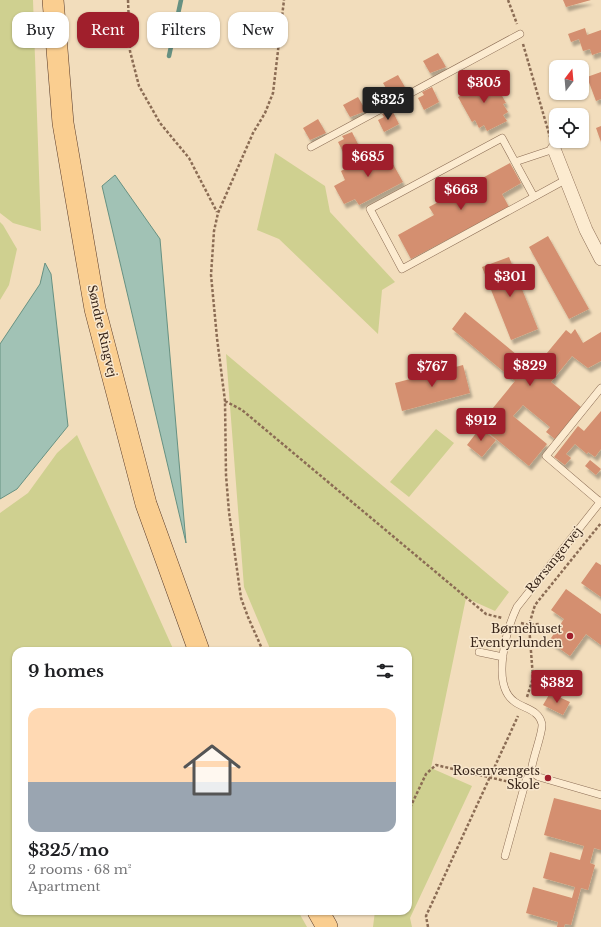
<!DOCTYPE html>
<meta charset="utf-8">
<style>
:root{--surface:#fff;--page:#f6f6f6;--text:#202124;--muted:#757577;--accent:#a01f2c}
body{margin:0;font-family:"Libre Baskerville",serif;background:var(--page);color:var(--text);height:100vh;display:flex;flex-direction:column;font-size:15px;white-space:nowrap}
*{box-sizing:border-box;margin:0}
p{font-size:13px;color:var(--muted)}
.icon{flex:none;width:22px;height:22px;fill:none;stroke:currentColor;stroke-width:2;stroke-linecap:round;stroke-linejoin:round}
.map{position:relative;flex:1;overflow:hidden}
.details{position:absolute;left:12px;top:647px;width:400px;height:268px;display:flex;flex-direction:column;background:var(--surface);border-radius:12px;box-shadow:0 1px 3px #0004}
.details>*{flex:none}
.guide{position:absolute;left:12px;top:12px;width:400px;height:36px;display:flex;gap:8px}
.needle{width:26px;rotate:16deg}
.buttons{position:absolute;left:549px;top:60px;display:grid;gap:8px}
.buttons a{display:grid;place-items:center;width:40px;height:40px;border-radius:8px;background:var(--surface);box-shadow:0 1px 3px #0004;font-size:20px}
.price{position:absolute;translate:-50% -34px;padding:0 9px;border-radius:4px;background:var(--accent);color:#fff;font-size:13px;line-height:26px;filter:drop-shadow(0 1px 2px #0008)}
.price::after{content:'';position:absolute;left:50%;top:24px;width:12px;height:9px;margin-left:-6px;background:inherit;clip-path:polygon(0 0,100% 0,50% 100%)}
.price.selected{background:#222;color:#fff}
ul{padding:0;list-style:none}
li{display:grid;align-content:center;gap:8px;height:212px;padding:0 16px}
li span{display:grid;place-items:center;height:124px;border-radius:12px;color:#555}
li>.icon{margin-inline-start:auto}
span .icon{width:72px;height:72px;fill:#fffc;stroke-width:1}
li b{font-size:17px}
h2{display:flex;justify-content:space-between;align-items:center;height:48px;padding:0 16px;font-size:17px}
.chip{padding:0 14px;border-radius:12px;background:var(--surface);box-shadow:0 1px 3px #0004;font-size:14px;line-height:36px}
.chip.selected{background:var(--accent);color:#fff}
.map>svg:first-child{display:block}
</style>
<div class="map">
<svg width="601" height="927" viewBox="0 0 601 927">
<defs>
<filter id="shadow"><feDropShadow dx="2.5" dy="4.5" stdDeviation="1" flood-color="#0004"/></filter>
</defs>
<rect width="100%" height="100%" fill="#f2ddbc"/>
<path fill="#cfd090" d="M 0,0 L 33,0 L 41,231 L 13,223 L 0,213 Z
M 275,153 L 325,186 L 330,212 L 395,282 L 382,290 L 378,334 L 279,239 L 257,230 Z
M 0,222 L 3,225 L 17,249 L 9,285 L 0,300 Z
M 226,354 L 509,592 L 495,611 L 466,598 L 431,768 L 472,786 L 410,918 L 412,927 L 373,927 L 375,911 L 408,911 L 408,651 L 271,651 L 244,587 Z
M 436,429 L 454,443 L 409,497 L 390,482 Z
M 77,435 L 174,651 L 16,651 L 16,911 L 298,911 L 307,927 L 0,927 L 0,513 L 28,493 L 57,453 Z"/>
<path fill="#a1c2b5" stroke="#679182" d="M 115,175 L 160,239 L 186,543 L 102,186 Z
M 45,263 L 51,274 L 68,426 L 17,489 L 0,499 L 0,344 L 40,284 Z"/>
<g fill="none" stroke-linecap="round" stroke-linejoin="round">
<path stroke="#679182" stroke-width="4.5" d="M 169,56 L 181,0"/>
</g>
<path fill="#d48f6f" filter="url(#shadow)" d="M 563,0 L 591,0 L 566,7 Z
M 585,28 L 587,35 L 601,30 L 601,52 L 592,55 L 590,49 L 583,51 L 579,39 L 571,42 L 568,34 Z
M 438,53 L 446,67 L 430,73 L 423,61 Z
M 601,72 L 601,99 L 596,101 L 587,77 Z
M 398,75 L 406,89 L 390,95 L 383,83 Z
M 481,78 L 483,83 L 492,78 L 506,103 L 503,104 L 508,112 L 503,115 L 507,121 L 487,131 L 484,125 L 479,128 L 475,120 L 472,122 L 458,97 L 468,91 L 466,87 Z
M 432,87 L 439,102 L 424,110 L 418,98 L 424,95 L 422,92 Z
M 358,97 L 366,111 L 350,117 L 343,105 Z
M 392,110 L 399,124 L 384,132 L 378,120 L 384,117 L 382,114 Z
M 318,119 L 326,133 L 310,140 L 303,128 Z
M 601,126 L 601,142 L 596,128 Z
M 352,132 L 359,146 L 344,154 L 338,142 L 344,139 L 342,136 Z
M 384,148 L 403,182 L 359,205 L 355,199 L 344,204 L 334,186 L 345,180 L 341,171 Z
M 510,163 L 521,183 L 502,194 L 509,207 L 411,259 L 398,235 L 434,215 L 429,207 Z
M 548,236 L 589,309 L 569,319 L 529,247 Z
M 509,257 L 538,329 L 511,340 L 482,267 Z
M 465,312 L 539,373 L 542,369 L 537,365 L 566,330 L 571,334 L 575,329 L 583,343 L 601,332 L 601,361 L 588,368 L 572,356 L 551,382 L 581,407 L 555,439 L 546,432 L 550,427 L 523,405 L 513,416 L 547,444 L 529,466 L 479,425 L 515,381 L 452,329 Z
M 463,365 L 470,393 L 402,411 L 395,383 Z
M 601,411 L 601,449 L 595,457 L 588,452 L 587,454 L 575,444 L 566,454 L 571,458 L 565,465 L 554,457 L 578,426 L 584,431 Z
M 480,428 L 496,440 L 482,457 L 467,445 Z
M 590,460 L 601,469 L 596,475 L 585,466 Z
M 596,562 L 601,565 L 601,597 L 581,583 Z
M 566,589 L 601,614 L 601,645 L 586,634 L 570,656 L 549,641 L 564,619 L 551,610 Z
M 550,693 L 570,702 L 563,715 L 543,705 Z
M 554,798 L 601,810 L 601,850 L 594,848 L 590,863 L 595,865 L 588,890 L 581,888 L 571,925 L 565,924 L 564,927 L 557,927 L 558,922 L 526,913 L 533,887 L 572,898 L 575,887 L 543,878 L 550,852 L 580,860 L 584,846 L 544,835 Z"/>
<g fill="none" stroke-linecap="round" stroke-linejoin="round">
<g stroke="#8b6c54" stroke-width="8">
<path id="lane" d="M 311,147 L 520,34
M 515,162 L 554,149
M 534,197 L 502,138 L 370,209 L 402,269 L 567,179
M 601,501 L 517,607 C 507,628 490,685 515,702 C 525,709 539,710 542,724 C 543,733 532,759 531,772 L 539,777 L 601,795
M 600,502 L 546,456 L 601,388
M 479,652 L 503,657
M 505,856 L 526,780 L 531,772"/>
</g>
<g stroke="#8b6c54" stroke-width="14">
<path id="street" d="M 554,149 L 586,230 L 601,259"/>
</g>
<g stroke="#583a29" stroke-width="22">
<path id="primary" d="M 53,0 L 63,123 L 95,309 L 146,504 L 199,651
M 318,911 L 327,927"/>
</g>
<path stroke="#8b6c54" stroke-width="2.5" stroke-dasharray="3 2" stroke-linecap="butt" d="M 128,0 L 130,51 L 139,86 L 160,123 L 189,158 L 217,212
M 508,0 L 517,24
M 523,44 L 550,137
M 225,401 L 242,410 L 486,614 L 502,618
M 521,623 L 529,625 L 539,624
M 263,651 L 248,617 L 241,598 L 229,512 L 226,475 L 225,401 L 217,338 L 211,275 L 214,231 L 218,213 L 253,133 L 265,113 L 273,93 L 284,0
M 527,697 L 533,678 L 529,625 L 535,605 L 601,523
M 408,812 L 426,774 L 436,765 L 514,783
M 428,927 L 426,916 L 518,716"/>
<use href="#lane" stroke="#fcebd0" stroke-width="7"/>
<use href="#street" stroke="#fcebd0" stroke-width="13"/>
<use href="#primary" stroke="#face90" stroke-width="21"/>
</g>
<g fill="#a01f2c" stroke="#f8e7cd" stroke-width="1.5">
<circle cx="570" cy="636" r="4"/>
<circle cx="548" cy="778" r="4"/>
</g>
<g text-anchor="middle" stroke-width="3" stroke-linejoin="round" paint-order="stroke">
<g font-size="12" fill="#39261a" stroke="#f8e7cd">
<text transform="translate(102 331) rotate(77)" y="4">Søndre Ringvej</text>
<text transform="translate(554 560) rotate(-51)" y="4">Rørsangervej</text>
</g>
<g font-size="12" fill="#39261a" stroke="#f8e7cd" text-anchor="end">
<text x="562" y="633">Børnehuset<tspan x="562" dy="14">Eventyrlunden</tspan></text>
<text x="540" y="775">Rosenvængets<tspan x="540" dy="14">Skole</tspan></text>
</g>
</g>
</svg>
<div class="buttons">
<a><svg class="needle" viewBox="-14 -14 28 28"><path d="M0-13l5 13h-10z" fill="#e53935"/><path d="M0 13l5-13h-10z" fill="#757577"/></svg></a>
<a><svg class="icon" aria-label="locate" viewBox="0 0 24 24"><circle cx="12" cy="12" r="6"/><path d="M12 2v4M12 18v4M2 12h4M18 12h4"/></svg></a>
</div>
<b class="price" style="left:484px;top:104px">$305</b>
<b class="price selected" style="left:388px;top:121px">$325</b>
<b class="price" style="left:368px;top:178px">$685</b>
<b class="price" style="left:461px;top:211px">$663</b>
<b class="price" style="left:510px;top:298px">$301</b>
<b class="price" style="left:530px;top:387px">$829</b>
<b class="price" style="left:432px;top:388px">$767</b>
<b class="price" style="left:481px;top:442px">$912</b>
<b class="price" style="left:557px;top:704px">$382</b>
<div class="guide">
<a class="chip">Buy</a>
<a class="chip selected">Rent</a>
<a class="chip">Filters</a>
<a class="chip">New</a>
</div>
<section class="details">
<h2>9 homes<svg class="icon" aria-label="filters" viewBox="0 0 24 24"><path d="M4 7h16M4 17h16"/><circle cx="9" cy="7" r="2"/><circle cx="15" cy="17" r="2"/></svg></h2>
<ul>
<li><span style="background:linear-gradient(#ffd9b3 60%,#9aa5b1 0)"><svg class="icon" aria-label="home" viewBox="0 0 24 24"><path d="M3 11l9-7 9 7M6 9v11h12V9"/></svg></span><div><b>$325/mo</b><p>2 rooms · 68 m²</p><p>Apartment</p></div></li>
</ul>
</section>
</div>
